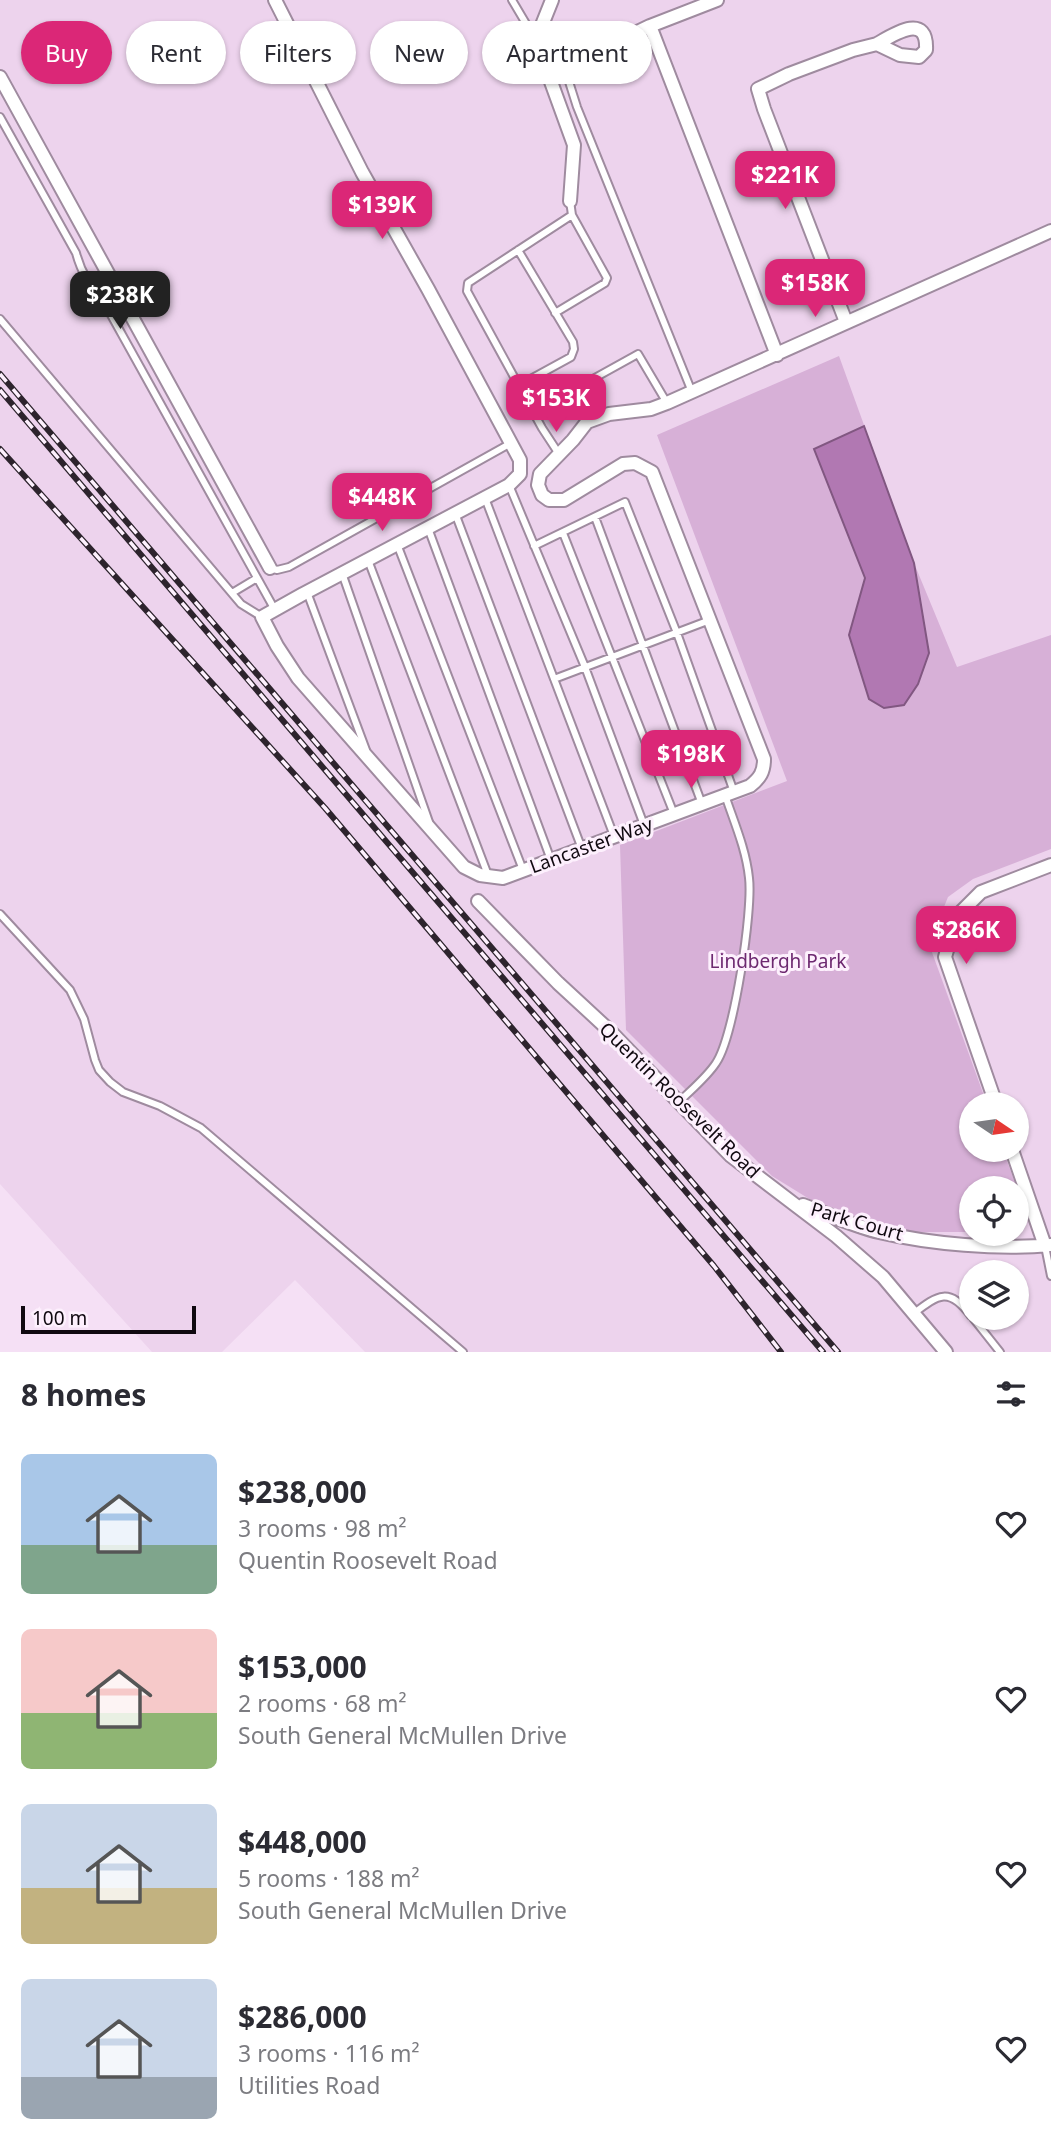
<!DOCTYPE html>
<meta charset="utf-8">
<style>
:root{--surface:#fff;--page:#f7f7f7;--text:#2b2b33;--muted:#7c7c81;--accent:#db2777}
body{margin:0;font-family:"Noto Sans",sans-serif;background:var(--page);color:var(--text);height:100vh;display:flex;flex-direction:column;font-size:26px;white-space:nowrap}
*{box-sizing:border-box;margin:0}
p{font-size:23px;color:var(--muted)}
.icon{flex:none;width:38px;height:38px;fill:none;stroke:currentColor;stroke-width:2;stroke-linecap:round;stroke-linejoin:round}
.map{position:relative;height:1352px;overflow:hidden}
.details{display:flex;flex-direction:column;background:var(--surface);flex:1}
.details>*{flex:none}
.banner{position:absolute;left:21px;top:21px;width:700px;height:63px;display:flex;gap:14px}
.needle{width:46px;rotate:103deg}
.buttons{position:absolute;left:959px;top:1092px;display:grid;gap:14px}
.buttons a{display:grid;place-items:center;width:70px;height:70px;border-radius:50%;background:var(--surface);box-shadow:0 2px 5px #0004;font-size:35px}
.scale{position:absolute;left:21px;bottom:18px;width:175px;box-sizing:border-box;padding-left:7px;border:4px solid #100910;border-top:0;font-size:19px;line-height:24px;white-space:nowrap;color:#100910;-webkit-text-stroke:5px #fdf0fd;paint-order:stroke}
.price{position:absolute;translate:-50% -60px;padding:0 16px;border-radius:14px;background:var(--accent);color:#fff;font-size:23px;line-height:46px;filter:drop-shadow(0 2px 4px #0008)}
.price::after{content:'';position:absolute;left:50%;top:42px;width:21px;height:16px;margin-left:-10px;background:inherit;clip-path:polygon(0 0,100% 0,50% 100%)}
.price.current{background:#222;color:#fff}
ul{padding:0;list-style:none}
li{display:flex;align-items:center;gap:21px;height:175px;padding:0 21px}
li span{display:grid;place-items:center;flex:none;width:196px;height:140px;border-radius:10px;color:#555}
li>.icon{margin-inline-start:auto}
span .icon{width:84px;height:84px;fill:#fffc;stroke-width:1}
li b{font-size:30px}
h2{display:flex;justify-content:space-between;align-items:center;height:84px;padding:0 21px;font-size:30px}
.chip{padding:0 24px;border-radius:32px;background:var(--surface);box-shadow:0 2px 5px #0004;font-size:24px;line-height:63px}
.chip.current{background:var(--accent);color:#fff}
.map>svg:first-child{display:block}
</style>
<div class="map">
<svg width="1051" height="1352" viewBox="0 0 1051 1352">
<rect width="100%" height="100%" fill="#f5e0f5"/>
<path fill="#edd3ed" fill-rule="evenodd" d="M 0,0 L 1051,0 L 1051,1352 L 365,1352 L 295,1280 L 222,1352 L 152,1352 L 0,1184 ZM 971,1104 L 1017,1104 L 1017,1150 L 971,1150 ZM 971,1188 L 1017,1188 L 1017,1234 L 971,1234 ZM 971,1272 L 1017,1272 L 1017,1318 L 971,1318 Z"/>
<path fill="#d7b0d7" d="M 839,356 L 914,563 L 957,667 L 1051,635 L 1051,849 L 973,879 L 948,897 L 929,944 L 987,1104 L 971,1104 L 971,1150 L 1003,1150 L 1017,1188 L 971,1188 L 971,1232 L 912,1232 L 866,1221 L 811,1200 L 772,1176 L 626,1030 L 620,845 L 787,781 L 657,435 Z"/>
<path fill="#b178b2" stroke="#815781" stroke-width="2" d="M 864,426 L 914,563 L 929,653 L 918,684 L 904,705 L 884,708 L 869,699 L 849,635 L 865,578 L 814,449 Z"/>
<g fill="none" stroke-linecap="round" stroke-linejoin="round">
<g stroke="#9f8b9f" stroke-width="10">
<path id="lane" d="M 512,0 L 528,27 L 540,31
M 573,63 L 565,69 L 577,107 L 692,392
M 0,117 L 76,253 C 81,272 91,289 105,304 L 275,610
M 518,250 L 573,342 L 574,349 L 571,357 L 518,386
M 555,313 L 605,283 L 607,278 L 572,215
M 0,319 L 241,604 L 262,617
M 564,395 L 638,354 L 667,403
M 559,454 L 542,428 L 467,291 L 468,283 L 572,215 L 570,201
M 509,485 L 585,667 L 644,825
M 485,498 L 614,836
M 455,513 L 582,849
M 595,517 L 702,804
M 428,528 L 551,860
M 563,533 L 674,814
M 397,544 L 523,870
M 534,546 L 625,502 L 677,633 L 734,792
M 368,560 L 488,875
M 270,568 L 277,570 L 289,567 L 511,443
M 342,573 L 429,822
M 307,592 L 366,750
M 232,593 L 257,578
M 554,679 L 710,620
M 0,914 L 70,990 L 84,1019 L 95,1060 L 99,1070 L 110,1082 L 123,1092 L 160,1106 L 201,1128 L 463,1352
M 679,1102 C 691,1090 707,1077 716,1063 C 734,1037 753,910 749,878 C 746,849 734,822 725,795
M 1045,1246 L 1051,1276
M 913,1314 C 939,1294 949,1287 971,1316
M 973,1318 L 1000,1352"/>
</g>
<g stroke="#9f8b9f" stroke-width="16">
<path id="street" d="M 275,0 L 362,172 L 428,289 L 520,460 L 520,474 L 509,485 L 303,594 L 262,617 L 277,646 L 298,678 L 464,867 L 480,875 L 503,878 L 750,786 C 760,778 764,772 764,759 L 652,472 L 635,463 L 623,464 L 564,500 L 549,500 L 542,495 L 538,485 L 540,474 L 573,440 L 587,422 L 609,414 L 651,409 L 667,403 L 1051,231
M 552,0 L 542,25 L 538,46 L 574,145 L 570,201
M 650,26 L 777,355
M 573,63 L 650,26 L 717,0
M 0,77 L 270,568
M 846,322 L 764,109 L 758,89 L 789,74 L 853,50 L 877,44 L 900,55 L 919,57 L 926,50 C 928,12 894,34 877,44
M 478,901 L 558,983 L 610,1031 L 731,1156 L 836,1236 L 883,1277 L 946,1352
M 996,1104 L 945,957 L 957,916 L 981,892 L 1051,865
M 1012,1150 L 1045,1246
M 803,1205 C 828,1214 854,1226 879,1232 C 930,1244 999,1250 1051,1245"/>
</g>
<use href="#lane" stroke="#fff" stroke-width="6"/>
<use href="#street" stroke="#fff" stroke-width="12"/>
<g stroke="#2d242d" stroke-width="6">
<path id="rail" d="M 0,374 L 838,1352
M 0,390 L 823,1352
M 0,449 L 325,808 L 714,1266 L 781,1352"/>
</g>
<use href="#rail" stroke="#fdf0fd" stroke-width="3.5" stroke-dasharray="10" stroke-linecap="butt"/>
</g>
<g text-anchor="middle" stroke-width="6" stroke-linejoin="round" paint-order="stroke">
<g font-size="19" fill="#100910" stroke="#fdf0fd">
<text transform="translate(591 845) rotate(-20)" y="7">Lancaster Way</text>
<text transform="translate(680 1100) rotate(44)" y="7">Quentin Roosevelt Road</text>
<text transform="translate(857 1221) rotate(16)" y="7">Park Court</text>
</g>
<g font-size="19" fill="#6d2870" stroke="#fdf0fd">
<text x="778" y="968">Lindbergh Park</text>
</g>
</g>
</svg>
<div class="buttons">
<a><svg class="needle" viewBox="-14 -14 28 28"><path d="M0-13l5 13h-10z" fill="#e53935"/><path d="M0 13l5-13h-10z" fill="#7c7c81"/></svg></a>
<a><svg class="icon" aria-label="locate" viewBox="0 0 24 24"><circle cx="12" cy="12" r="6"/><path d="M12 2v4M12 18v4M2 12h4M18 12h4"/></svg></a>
<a><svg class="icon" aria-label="layers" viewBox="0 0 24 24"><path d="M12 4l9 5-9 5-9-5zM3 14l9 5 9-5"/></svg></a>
</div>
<div class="scale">100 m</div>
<b class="price" style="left:785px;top:211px">$221K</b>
<b class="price" style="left:382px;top:241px">$139K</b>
<b class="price" style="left:815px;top:319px">$158K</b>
<b class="price current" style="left:120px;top:331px">$238K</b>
<b class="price" style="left:556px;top:434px">$153K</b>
<b class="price" style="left:382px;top:533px">$448K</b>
<b class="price" style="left:691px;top:790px">$198K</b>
<b class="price" style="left:966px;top:966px">$286K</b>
<div class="banner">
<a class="chip current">Buy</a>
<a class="chip">Rent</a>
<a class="chip">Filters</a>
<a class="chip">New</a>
<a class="chip">Apartment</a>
</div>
</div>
<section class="details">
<h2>8 homes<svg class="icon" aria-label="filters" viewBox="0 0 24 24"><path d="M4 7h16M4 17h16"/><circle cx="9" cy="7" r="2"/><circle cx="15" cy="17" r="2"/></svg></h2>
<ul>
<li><span style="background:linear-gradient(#a9c7e8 65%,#7fa58c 0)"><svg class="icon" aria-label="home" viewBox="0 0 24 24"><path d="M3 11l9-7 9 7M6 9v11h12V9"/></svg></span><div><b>$238,000</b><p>3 rooms · 98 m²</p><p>Quentin Roosevelt Road</p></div><svg class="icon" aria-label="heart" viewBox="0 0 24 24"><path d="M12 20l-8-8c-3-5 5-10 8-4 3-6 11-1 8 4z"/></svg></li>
<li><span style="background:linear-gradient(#f6c9c9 60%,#8fb573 0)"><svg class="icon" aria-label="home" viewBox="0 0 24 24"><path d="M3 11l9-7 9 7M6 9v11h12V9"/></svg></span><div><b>$153,000</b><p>2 rooms · 68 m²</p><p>South General McMullen Drive</p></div><svg class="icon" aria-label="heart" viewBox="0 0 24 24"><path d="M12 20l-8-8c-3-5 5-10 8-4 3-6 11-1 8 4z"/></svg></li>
<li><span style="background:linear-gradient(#c9d6e8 60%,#c2b280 0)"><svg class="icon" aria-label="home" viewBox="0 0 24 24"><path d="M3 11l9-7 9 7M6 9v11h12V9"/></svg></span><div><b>$448,000</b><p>5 rooms · 188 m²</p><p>South General McMullen Drive</p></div><svg class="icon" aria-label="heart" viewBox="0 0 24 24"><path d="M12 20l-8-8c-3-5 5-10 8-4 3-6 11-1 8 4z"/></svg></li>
<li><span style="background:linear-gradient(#c9d6e8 70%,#9aa5b1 0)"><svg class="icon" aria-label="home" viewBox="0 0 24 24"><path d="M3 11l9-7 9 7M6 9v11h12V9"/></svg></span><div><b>$286,000</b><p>3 rooms · 116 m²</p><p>Utilities Road</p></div><svg class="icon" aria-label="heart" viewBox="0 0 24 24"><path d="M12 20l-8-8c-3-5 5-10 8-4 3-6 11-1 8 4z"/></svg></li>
</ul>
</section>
